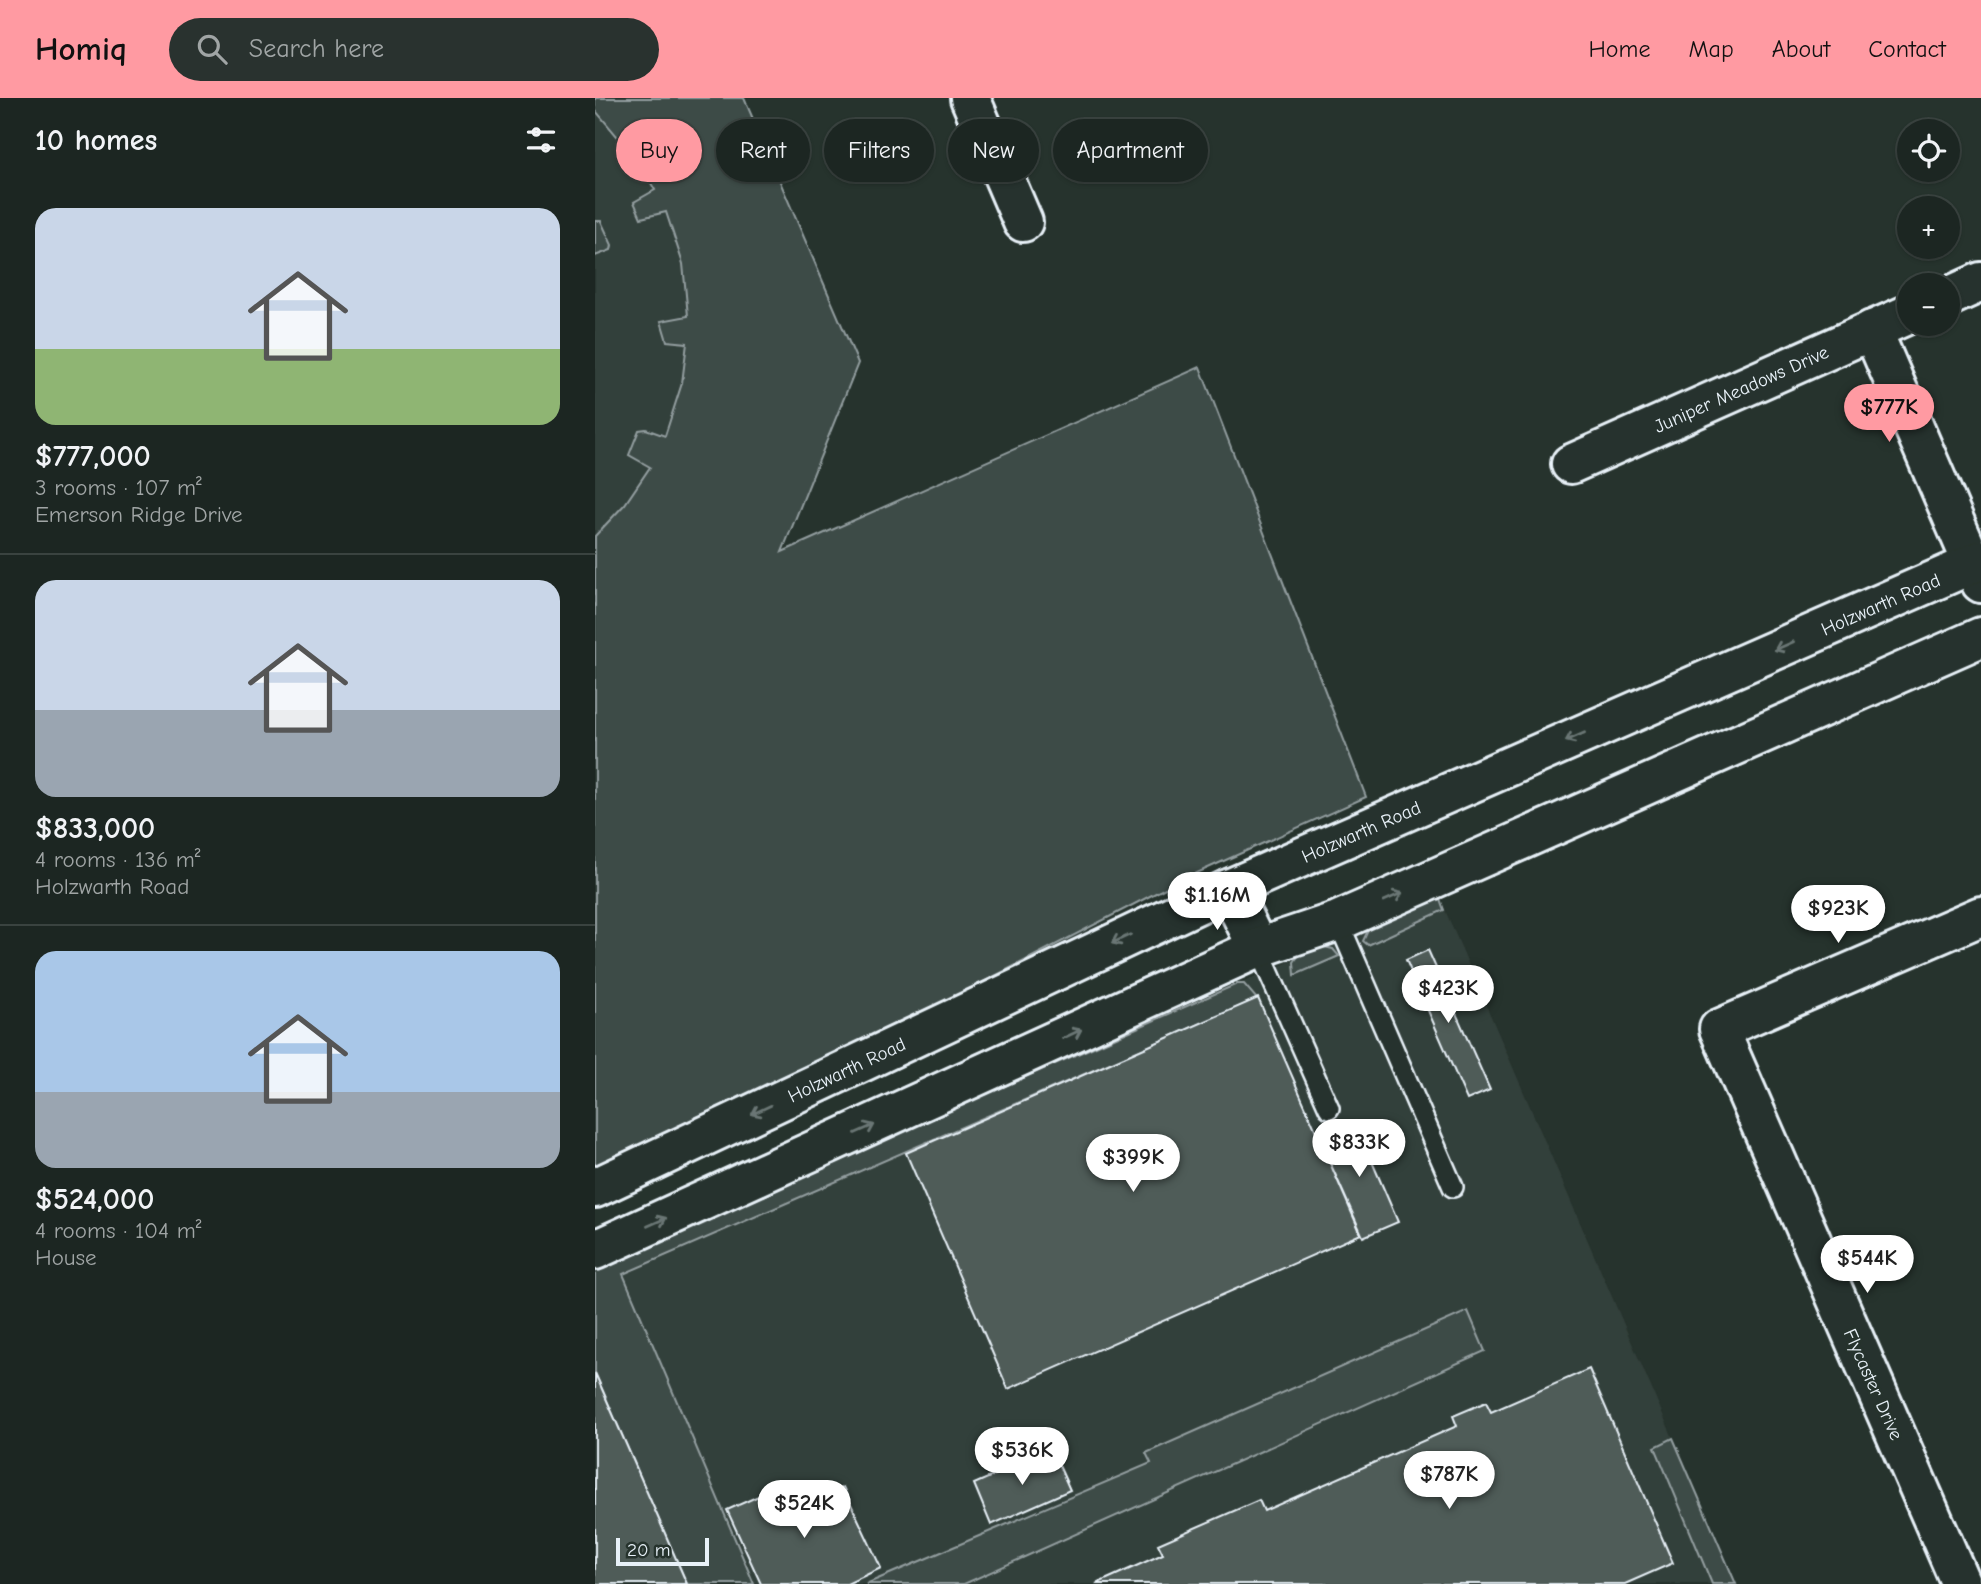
<!DOCTYPE html>
<meta charset="utf-8">
<style>
:root{--surface:#1c2622;--page:#29322f;--text:#f1f3f6;--muted:#a0a5a5;--line:#3a4340;--accent:#ff9aa2}
body{margin:0;font-family:"Comic Neue",sans-serif;background:var(--page);color:var(--text);height:100vh;display:flex;flex-direction:column;font-size:26px;white-space:nowrap}
*{box-sizing:border-box;margin:0}
p{font-size:23px;color:var(--muted)}
.icon{flex:none;width:38px;height:38px;fill:none;stroke:currentColor;stroke-width:2;stroke-linecap:round;stroke-linejoin:round}
.map{position:relative;flex:1;overflow:hidden}
.sheet{display:flex;flex-direction:column;background:var(--surface);width:595px}
.sheet>*{flex:none}
.guide{position:absolute;left:21px;top:21px;width:665px;height:63px;display:flex;gap:14px}
.buttons{position:absolute;left:1302px;top:21px;display:grid;gap:14px}
.buttons a{display:grid;place-items:center;width:63px;height:63px;border-radius:50%;background:var(--surface);box-shadow:0 2px 5px #0004,0 0 0 2px var(--line);font-size:35px}
.scale{position:absolute;left:21px;bottom:18px;width:93px;box-sizing:border-box;padding-left:7px;border:4px solid #e8f1f8;border-top:0;font-size:19px;line-height:24px;white-space:nowrap;color:#e8f1f8;-webkit-text-stroke:5px #26332d;paint-order:stroke}
.price{position:absolute;translate:-50% -60px;padding:0 16px;border-radius:24px;background:#fff;color:#222;font-size:23px;line-height:46px;filter:drop-shadow(0 2px 4px #0008)}
.price::after{content:'';position:absolute;left:50%;top:42px;width:21px;height:16px;margin-left:-10px;background:inherit;clip-path:polygon(0 0,100% 0,50% 100%)}
.price.current{background:var(--accent);color:#111}
ul{padding:0;list-style:none}
li{display:grid;align-content:center;gap:14px;height:371px;padding:0 35px}
li+li{border-top:2px solid var(--line)}
li span{display:grid;place-items:center;height:217px;border-radius:21px;color:#555}
li>.icon{margin-inline-start:auto}
span .icon{width:126px;height:126px;fill:#fffc;stroke-width:1}
li b{font-size:30px}
h2{display:flex;justify-content:space-between;align-items:center;height:84px;padding:0 35px;font-size:30px}
.chip{padding:0 24px;border-radius:32px;background:var(--surface);box-shadow:0 2px 5px #0004,0 0 0 2px var(--line);font-size:24px;line-height:63px}
.chip.current{background:var(--accent);color:#111}
header{display:flex;align-items:center;gap:42px;box-sizing:border-box;height:98px;padding:0 35px;background:var(--accent);color:#111}
header strong{font-size:33px}
nav{display:flex;gap:38px;margin-inline-start:auto;font-size:24px}
.search{width:490px;height:63px;background:var(--page);display:flex;align-items:center;gap:18px;box-sizing:border-box;padding:0 24px;border-radius:38px;color:var(--muted);font-size:26px}
main{display:flex;flex:1;min-height:0}
.map>svg:first-child{display:block}
</style>
<header>
<strong>Homiq</strong>
<div class="search"><svg class="icon" aria-label="search" viewBox="0 0 24 24"><circle cx="10" cy="10" r="6"/><path d="M15 15l6 6"/></svg>Search here</div>
<nav><a>Home</a><a>Map</a><a>About</a><a>Contact</a></nav>
</header>
<main>
<section class="sheet">
<h2>10 homes<svg class="icon" aria-label="filters" viewBox="0 0 24 24"><path d="M4 7h16M4 17h16"/><circle cx="9" cy="7" r="2"/><circle cx="15" cy="17" r="2"/></svg></h2>
<ul>
<li><span style="background:linear-gradient(#c9d6e8 65%,#8fb573 0)"><svg class="icon" aria-label="home" viewBox="0 0 24 24"><path d="M3 11l9-7 9 7M6 9v11h12V9"/></svg></span><div><b>$777,000</b><p>3 rooms · 107 m²</p><p>Emerson Ridge Drive</p></div></li>
<li><span style="background:linear-gradient(#c9d6e8 60%,#9aa5b1 0)"><svg class="icon" aria-label="home" viewBox="0 0 24 24"><path d="M3 11l9-7 9 7M6 9v11h12V9"/></svg></span><div><b>$833,000</b><p>4 rooms · 136 m²</p><p>Holzwarth Road</p></div></li>
<li><span style="background:linear-gradient(#a9c7e8 65%,#9aa5b1 0)"><svg class="icon" aria-label="home" viewBox="0 0 24 24"><path d="M3 11l9-7 9 7M6 9v11h12V9"/></svg></span><div><b>$524,000</b><p>4 rooms · 104 m²</p><p>House</p></div></li>
</ul>
</section>
<div class="map">
<svg width="1386" height="1486" viewBox="0 0 1386 1486">
<rect width="100%" height="100%" fill="#26332d"/>
<filter id="ink" filterUnits="userSpaceOnUse"><feTurbulence type="fractalNoise" baseFrequency=".0143" numOctaves="2"/><feDisplacementMap in="SourceGraphic" scale="14" xChannelSelector="R" yChannelSelector="G"/><feConvolveMatrix kernelMatrix="1 2 1 2 8 2 1 2 1" color-interpolation-filters="sRGB"/></filter>
<g filter="url(#ink)">
<path fill="#333f3a" d="M 0,0 L 263,265 L 0,540 Z
M 844,798 L 1141,1486 L 0,1486 L 0,1168 Z"/>
<path fill="#3e4b47" stroke="#939ea0" stroke-width="2" d="M 0,0 L 149,0 L 263,265 L 187,454 L 605,269 L 771,699 L 582,784 L 307,926 L 0,1076 L 0,438 L 30,406 L 55,369 L 34,357 L 44,332 L 51,331 L 70,338 L 87,285 L 92,245 L 72,243 L 66,223 L 93,218 L 88,166 L 71,114 L 46,120 L 39,104 L 60,92 L 43,63 L 0,12 Z
M 0,123 L 6,123 L 17,147 L 16,152 L 0,158 Z
M 844,798 L 849,812 L 773,847 L 768,843 L 776,826 Z
M 725,848 L 738,851 L 744,858 L 700,877 L 699,864 L 704,857 Z
M 642,886 L 649,886 L 662,901 L 28,1176 L 159,1486 L 92,1486 L 0,1275 L 0,1168 Z
M 873,1213 L 890,1253 L 369,1486 L 271,1486 L 556,1365 L 551,1355 Z
M 1078,1340 L 1141,1486 L 1117,1486 L 1060,1349 Z"/>
<path fill="#505c59" stroke="#e8f1f8" stroke-width="2" d="M 833,852 L 895,992 L 872,1002 L 811,862 Z
M 663,900 L 766,1136 L 413,1291 L 311,1055 Z
M 760,1024 L 803,1124 L 768,1139 L 724,1040 Z
M 994,1271 L 1078,1465 L 1030,1486 L 501,1486 L 568,1456 L 563,1446 L 664,1402 L 669,1413 L 862,1328 L 858,1318 L 891,1304 L 896,1314 Z
M 0,1275 L 92,1486 L 0,1486 Z
M 457,1352 L 475,1392 L 396,1427 L 379,1386 Z
M 184,1389 L 195,1414 L 248,1389 L 286,1470 L 252,1486 L 166,1486 L 132,1412 Z"/>
<g fill="none" stroke-linecap="round" stroke-linejoin="round">
<g stroke="#e8f1f8" stroke-width="24">
<path id="lane" d="M 743,823 L 858,1089
M 663,850 L 734,1010"/>
</g>
<g stroke="#e8f1f8" stroke-width="44">
<g id="street">
<path d="M 375,0 L 428,124"/>
<path d="M 1353,199 L 1386,184"/>
<path d="M 1277,232 L 1386,485"/>
<path id="s1" d="M 976,366 L 1314,216"/>
<path d="M 1366,1486 L 1124,931 L 1386,818"/>
</g>
</g>
<g stroke="#e8f1f8" stroke-width="44">
<g id="secondary">
<path d="M 634,791 L 663,850"/>
<path id="s2" d="M 0,1090 L 634,791 L 1386,462"/>
<path d="M 0,1152 L 663,850 L 743,823 L 1386,539"/>
</g>
</g>
<use href="#lane" stroke="#26332d" stroke-width="19"/>
<use href="#street" stroke="#26332d" stroke-width="38"/>
<use href="#secondary" stroke="#26332d" stroke-width="38"/>
</g>
<defs><path id="oneway-shaft" d="M-6 0H5M1.5-3L5.5 0L1.5 3" fill="none" stroke-width="1.6" stroke-linecap="round" stroke-linejoin="round" transform="scale(1.75)"/></defs>
<g stroke="#6a7674">
<use href="#oneway-shaft" transform="translate(1189 548) rotate(156)"/>
<use href="#oneway-shaft" transform="translate(980 639) rotate(156)"/>
<use href="#oneway-shaft" transform="translate(798 799) rotate(-24)"/>
<use href="#oneway-shaft" transform="translate(526 841) rotate(155)"/>
<use href="#oneway-shaft" transform="translate(477 936) rotate(-25)"/>
<use href="#oneway-shaft" transform="translate(166 1012) rotate(155)"/>
<use href="#oneway-shaft" transform="translate(270 1031) rotate(-24)"/>
<use href="#oneway-shaft" transform="translate(62 1124) rotate(-24)"/>
</g>
</g>
<g text-anchor="middle" stroke-width="5" stroke-linejoin="round" paint-order="stroke">
<g font-size="19" fill="#e8f1f8" stroke="#26332d">
<text dy="7" stroke="none"><textPath href="#s1" startOffset="186">Juniper Meadows Drive</textPath></text>
<text dy="7" stroke="none"><textPath href="#s2" startOffset="1412">Holzwarth Road</textPath></text>
<text dy="7" stroke="none"><textPath href="#s2" startOffset="845">Holzwarth Road</textPath></text>
<text dy="7" stroke="none"><textPath href="#s2" startOffset="278">Holzwarth Road</textPath></text>
<text transform="translate(1279 1286) rotate(66)" y="7">Flycaster Drive</text>
</g>
</g>
</svg>
<div class="buttons">
<a><svg class="icon" aria-label="locate" viewBox="0 0 24 24"><circle cx="12" cy="12" r="6"/><path d="M12 2v4M12 18v4M2 12h4M18 12h4"/></svg></a>
<a>+</a>
<a>−</a>
</div>
<div class="scale">20 m</div>
<b class="price current" style="left:1294px;top:346px">$777K</b>
<b class="price" style="left:622px;top:834px">$1.16M</b>
<b class="price" style="left:1243px;top:847px">$923K</b>
<b class="price" style="left:853px;top:927px">$423K</b>
<b class="price" style="left:764px;top:1081px">$833K</b>
<b class="price" style="left:538px;top:1096px">$399K</b>
<b class="price" style="left:1272px;top:1197px">$544K</b>
<b class="price" style="left:427px;top:1389px">$536K</b>
<b class="price" style="left:854px;top:1413px">$787K</b>
<b class="price" style="left:209px;top:1442px">$524K</b>
<div class="guide">
<a class="chip current">Buy</a>
<a class="chip">Rent</a>
<a class="chip">Filters</a>
<a class="chip">New</a>
<a class="chip">Apartment</a>
</div>
</div>
</main>
